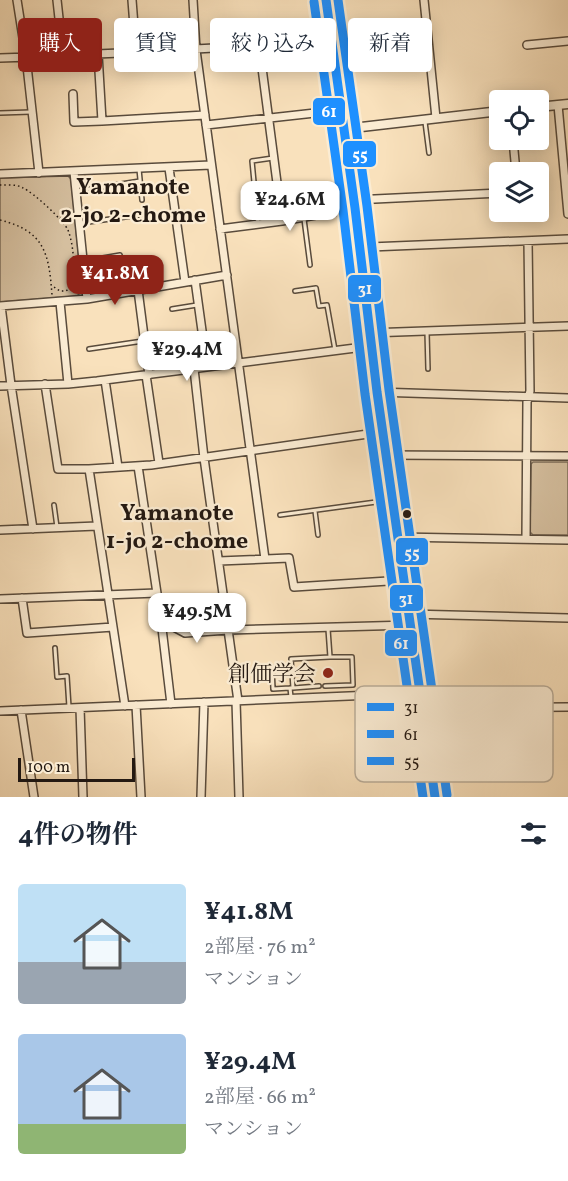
<!DOCTYPE html>
<html lang="ja">
<meta charset="utf-8">
<style>
:root{--surface:#fff;--page:#f2f2f3;--text:#1f2937;--muted:#747a83;--accent:#8f2418}
body{margin:0;font-family:Vollkorn,"Noto Serif JP",serif;background:var(--page);color:var(--text);height:100vh;display:flex;flex-direction:column;font-size:22px;white-space:nowrap}
*{box-sizing:border-box;margin:0}
p{font-size:20px;color:var(--muted)}
.icon{flex:none;width:33px;height:33px;fill:none;stroke:currentColor;stroke-width:2;stroke-linecap:round;stroke-linejoin:round}
.map{position:relative;height:797px;overflow:hidden}
.drawer{display:flex;flex-direction:column;background:var(--surface);flex:1}
.drawer>*{flex:none}
.hud{position:absolute;left:18px;top:18px;width:532px;height:54px;display:flex;gap:12px}
.fabs{position:absolute;left:489px;top:90px;display:grid;gap:12px}
.fabs a{display:grid;place-items:center;width:60px;height:60px;border-radius:6px;background:var(--surface);box-shadow:0 3px 15px #0003;font-size:30px}
.scale{position:absolute;left:18px;bottom:15px;width:117px;box-sizing:border-box;padding-left:6px;border:3px solid #241912;border-top:0;font-size:16px;line-height:21px;white-space:nowrap;color:#241912;-webkit-text-stroke:4px #fbecd3;paint-order:stroke}
.price{position:absolute;translate:-50% -51px;padding:0 14px;border-radius:12px;background:#fff;color:#222;font-size:20px;line-height:39px;filter:drop-shadow(0 2px 3px #0008)}
.price::after{content:'';position:absolute;left:50%;top:36px;width:18px;height:14px;margin-left:-9px;background:inherit;clip-path:polygon(0 0,100% 0,50% 100%)}
.price.active{background:var(--accent);color:#fff}
ul{padding:0;list-style:none}
li{display:flex;align-items:center;gap:18px;height:150px;padding:0 18px}
li span{display:grid;place-items:center;flex:none;width:168px;height:120px;border-radius:6px;color:#555}
li>.icon{margin-inline-start:auto}
span .icon{width:72px;height:72px;fill:#fffc;stroke-width:1}
li b{font-size:26px}
h2{display:flex;justify-content:space-between;align-items:center;height:72px;padding:0 18px;font-size:26px}
.tag{padding:0 21px;border-radius:6px;background:var(--surface);box-shadow:0 3px 15px #0003;font-size:21px;line-height:54px}
.tag.active{background:var(--accent);color:#fff}
.map>svg:first-child{display:block}
</style>
<div class="map">
<svg width="568" height="797" viewBox="0 0 568 797">
<rect width="100%" height="100%" fill="#f9e1bc"/>
<filter id="stains"><feTurbulence type="fractalNoise" baseFrequency=".00333" numOctaves="4"/><feColorMatrix values="0 0 0 0 .2 0 0 0 0 .09 0 0 0 0 .02 0 0 0 .5 -.17"/></filter>
<radialGradient id="worn" r=".72"><stop offset=".6" stop-color="#630" stop-opacity="0"/><stop offset="1" stop-color="#630" stop-opacity=".3"/></radialGradient>
<path fill="#d5bf9f" stroke="#7c6c58" stroke-width="1.5" d="M 68,176 L 71,179 L 82,291 L 77,296 L 0,302 L 0,178 Z
M 533,462 L 568,462 L 568,535 L 533,535 L 530,532 L 531,464 Z"/>
<g fill="none" stroke-linecap="round" stroke-linejoin="round">
<g stroke="#594b3c" stroke-width="6">
<path id="service" d="M 335,52 L 426,38
M 0,113 L 31,112
M 425,122 L 429,153
M 139,169 L 142,200
M 77,191 L 140,181
M 304,219 L 310,265
M 81,223 L 140,215
M 258,224 L 252,161 L 273,158
M 85,261 L 120,255
M 295,291 L 316,288 L 319,306 L 327,305 L 335,350
M 172,309 L 197,305
M 427,332 L 428,369
M 89,349 L 143,341
M 54,505 L 57,527
M 315,511 L 318,535
M 280,515 L 391,500
M 55,648 L 57,677 L 67,676 L 69,707
M 272,667 L 273,689 L 290,688
M 325,686 L 353,685 L 352,657 L 330,657
M 293,688 L 319,686
M 291,697 L 290,688 L 293,688 L 291,659 L 330,657 L 328,629"/>
</g>
<g stroke="#594b3c" stroke-width="10">
<path id="minor" d="M 17,0 L 26,57 L 39,173
M 57,0 L 63,55
M 132,0 L 136,52
M 193,0 L 196,50 L 265,559
M 424,0 L 436,118
M 259,45 L 282,221
M 527,45 L 568,41
M 98,54 L 102,121 L 205,115
M 0,58 C 111,55 221,46 332,43
M 73,94 L 74,122 L 102,121
M 558,105 L 568,214
M 206,125 L 342,110
M 513,140 L 516,172
M 169,168 L 185,282
M 74,172 L 87,299
M 0,174 L 211,165
M 354,200 L 500,193
M 220,229 L 282,221 L 355,208
M 359,247 L 370,247 L 568,239
M 195,280 L 207,367
M 138,290 L 149,375
M 60,302 L 68,384
M 0,306 L 87,299 L 227,275
M 1,306 L 11,385 L 33,529
M 369,333 L 568,326
M 194,369 L 204,458 L 238,701
M 146,375 L 159,463
M 105,380 L 118,467
M 45,384 L 58,469 L 89,469 L 151,465 L 382,432
M 0,386 L 68,384 L 97,381 L 371,346
M 377,392 L 568,398
M 386,455 L 568,456
M 138,466 L 161,620 L 185,633 L 228,630 L 410,625
M 89,469 L 125,706
M 0,530 L 97,526
M 398,537 L 568,540
M 526,539 L 527,402 L 530,391 L 528,241
M 219,561 L 289,558 L 294,587 L 404,580
M 22,598 L 27,633 L 113,627
M 0,599 L 157,593
M 409,614 L 568,618
M 161,620 L 171,704
M 236,701 L 239,797
M 136,705 L 141,797
M 80,708 L 83,797
M 422,708 L 568,707
M 21,710 L 34,797
M 0,711 L 420,693
M 201,797 L 204,702"/>
</g>
<g stroke="#594b3c" stroke-width="11">
<path id="tertiary" d="M 538,107 L 568,104
M 344,129 L 500,111"/>
</g>
<g stroke="#241912" stroke-width="14">
<path id="primary" d="M 326,0 L 355,208 L 377,392 L 435,797"/>
</g>
<path stroke="#241912" stroke-width="1.5" stroke-dasharray="1.5 3" stroke-linecap="butt" d="M 0,185 C 7,185 17,184 23,188 C 33,192 64,221 68,230 C 74,246 74,265 74,282 L 71,287 L 66,291 L 60,291 L 51,285
M 60,219 L 67,210 L 71,208
M 0,220 C 45,231 49,254 52,295"/>
<use href="#service" stroke="#fbecd3" stroke-width="3"/>
<use href="#minor" stroke="#fbecd3" stroke-width="7"/>
<use href="#tertiary" stroke="#fbecd3" stroke-width="8"/>
<use href="#primary" stroke="#f9e1bc" stroke-width="10"/>
<g stroke="#fbecd3" stroke-width="14">
<path id="bus-1" d="M 326,0 L 355,208 L 377,392 L 435,797"/>
</g>
<g stroke="#fbecd3" stroke-width="14">
<path id="bus-2" d="M 314,2 L 343,210 L 365,394 L 423,797"/>
</g>
<g stroke="#fbecd3" stroke-width="14">
<path id="bus-3" d="M 338,0 L 367,206 L 389,390 L 447,795"/>
</g>
<use href="#bus-1" stroke="#1e90ff" stroke-width="9"/>
<use href="#bus-2" stroke="#1e90ff" stroke-width="9"/>
<use href="#bus-3" stroke="#1e90ff" stroke-width="9"/>
</g>
<circle fill="#241912" stroke="#fbecd3" stroke-width="2" cx="407" cy="514" r="5"/>
<circle fill="#8f2418" stroke="#fbecd3" stroke-width="2" cx="328" cy="673" r="6"/>
<g text-anchor="middle" stroke-width="4.5" stroke-linejoin="round" paint-order="stroke">
<g font-size="22" fill="#241912" stroke="#fbecd3" text-anchor="end">
<text x="316" y="681">創価学会</text>
</g>
<g font-size="24" font-weight="bold" fill="#241912" stroke="#fbecd3">
<text x="133" y="194">Yamanote<tspan x="133" dy="28">2-jo 2-chome</tspan></text>
<text x="177" y="520">Yamanote<tspan x="177" dy="28">1-jo 2-chome</tspan></text>
</g>
</g>
<rect x="355" y="686" width="198" height="96" rx="9" fill="#fbecd3" stroke="#baad99" stroke-width="1.5"/>
<rect x="367" y="703" width="27" height="8" fill="#1e90ff"/>
<rect x="367" y="730" width="27" height="8" fill="#1e90ff"/>
<rect x="367" y="757" width="27" height="8" fill="#1e90ff"/>
<g font-size="16" fill="#241912">
<text x="404" y="713">31</text>
<text x="404" y="740">61</text>
<text x="404" y="767">55</text>
</g>
<g stroke="#fbecd3" stroke-width="2">
<rect x="312" y="97" width="34" height="29" rx="6" fill="#1e90ff"/>
<rect x="342" y="140" width="35" height="28" rx="6" fill="#1e90ff"/>
<rect x="347" y="274" width="35" height="29" rx="6" fill="#1e90ff"/>
<rect x="395" y="537" width="34" height="29" rx="6" fill="#1e90ff"/>
<rect x="389" y="584" width="35" height="28" rx="6" fill="#1e90ff"/>
<rect x="384" y="629" width="34" height="28" rx="6" fill="#1e90ff"/>
</g>
<g font-size="16" text-anchor="middle" font-weight="bold" fill="#fff">
<text x="329" y="117">61</text>
<text x="360" y="160">55</text>
<text x="365" y="294">31</text>
<text x="412" y="558">55</text>
<text x="406" y="604">31</text>
<text x="401" y="649">61</text>
</g>
<rect width="100%" height="100%" filter="url(#stains)"/>
<rect width="100%" height="100%" fill="url(#worn)"/>
</svg>
<div class="fabs">
<a><svg class="icon" aria-label="locate" viewBox="0 0 24 24"><circle cx="12" cy="12" r="6"/><path d="M12 2v4M12 18v4M2 12h4M18 12h4"/></svg></a>
<a><svg class="icon" aria-label="layers" viewBox="0 0 24 24"><path d="M12 4l9 5-9 5-9-5zM3 14l9 5 9-5"/></svg></a>
</div>
<div class="scale">100 m</div>
<b class="price" style="left:290px;top:232px">¥24.6M</b>
<b class="price active" style="left:115px;top:306px">¥41.8M</b>
<b class="price" style="left:187px;top:382px">¥29.4M</b>
<b class="price" style="left:197px;top:644px">¥49.5M</b>
<div class="hud">
<a class="tag active">購入</a>
<a class="tag">賃貸</a>
<a class="tag">絞り込み</a>
<a class="tag">新着</a>
</div>
</div>
<section class="drawer">
<h2>4件の物件<svg class="icon" aria-label="filters" viewBox="0 0 24 24"><path d="M4 7h16M4 17h16"/><circle cx="9" cy="7" r="2"/><circle cx="15" cy="17" r="2"/></svg></h2>
<ul>
<li><span style="background:linear-gradient(#bfe0f5 65%,#9aa5b1 0)"><svg class="icon" aria-label="home" viewBox="0 0 24 24"><path d="M3 11l9-7 9 7M6 9v11h12V9"/></svg></span><div><b>¥41.8M</b><p>2部屋 · 76 m²</p><p>マンション</p></div></li>
<li><span style="background:linear-gradient(#a9c7e8 75%,#8fb573 0)"><svg class="icon" aria-label="home" viewBox="0 0 24 24"><path d="M3 11l9-7 9 7M6 9v11h12V9"/></svg></span><div><b>¥29.4M</b><p>2部屋 · 66 m²</p><p>マンション</p></div></li>
</ul>
</section>
